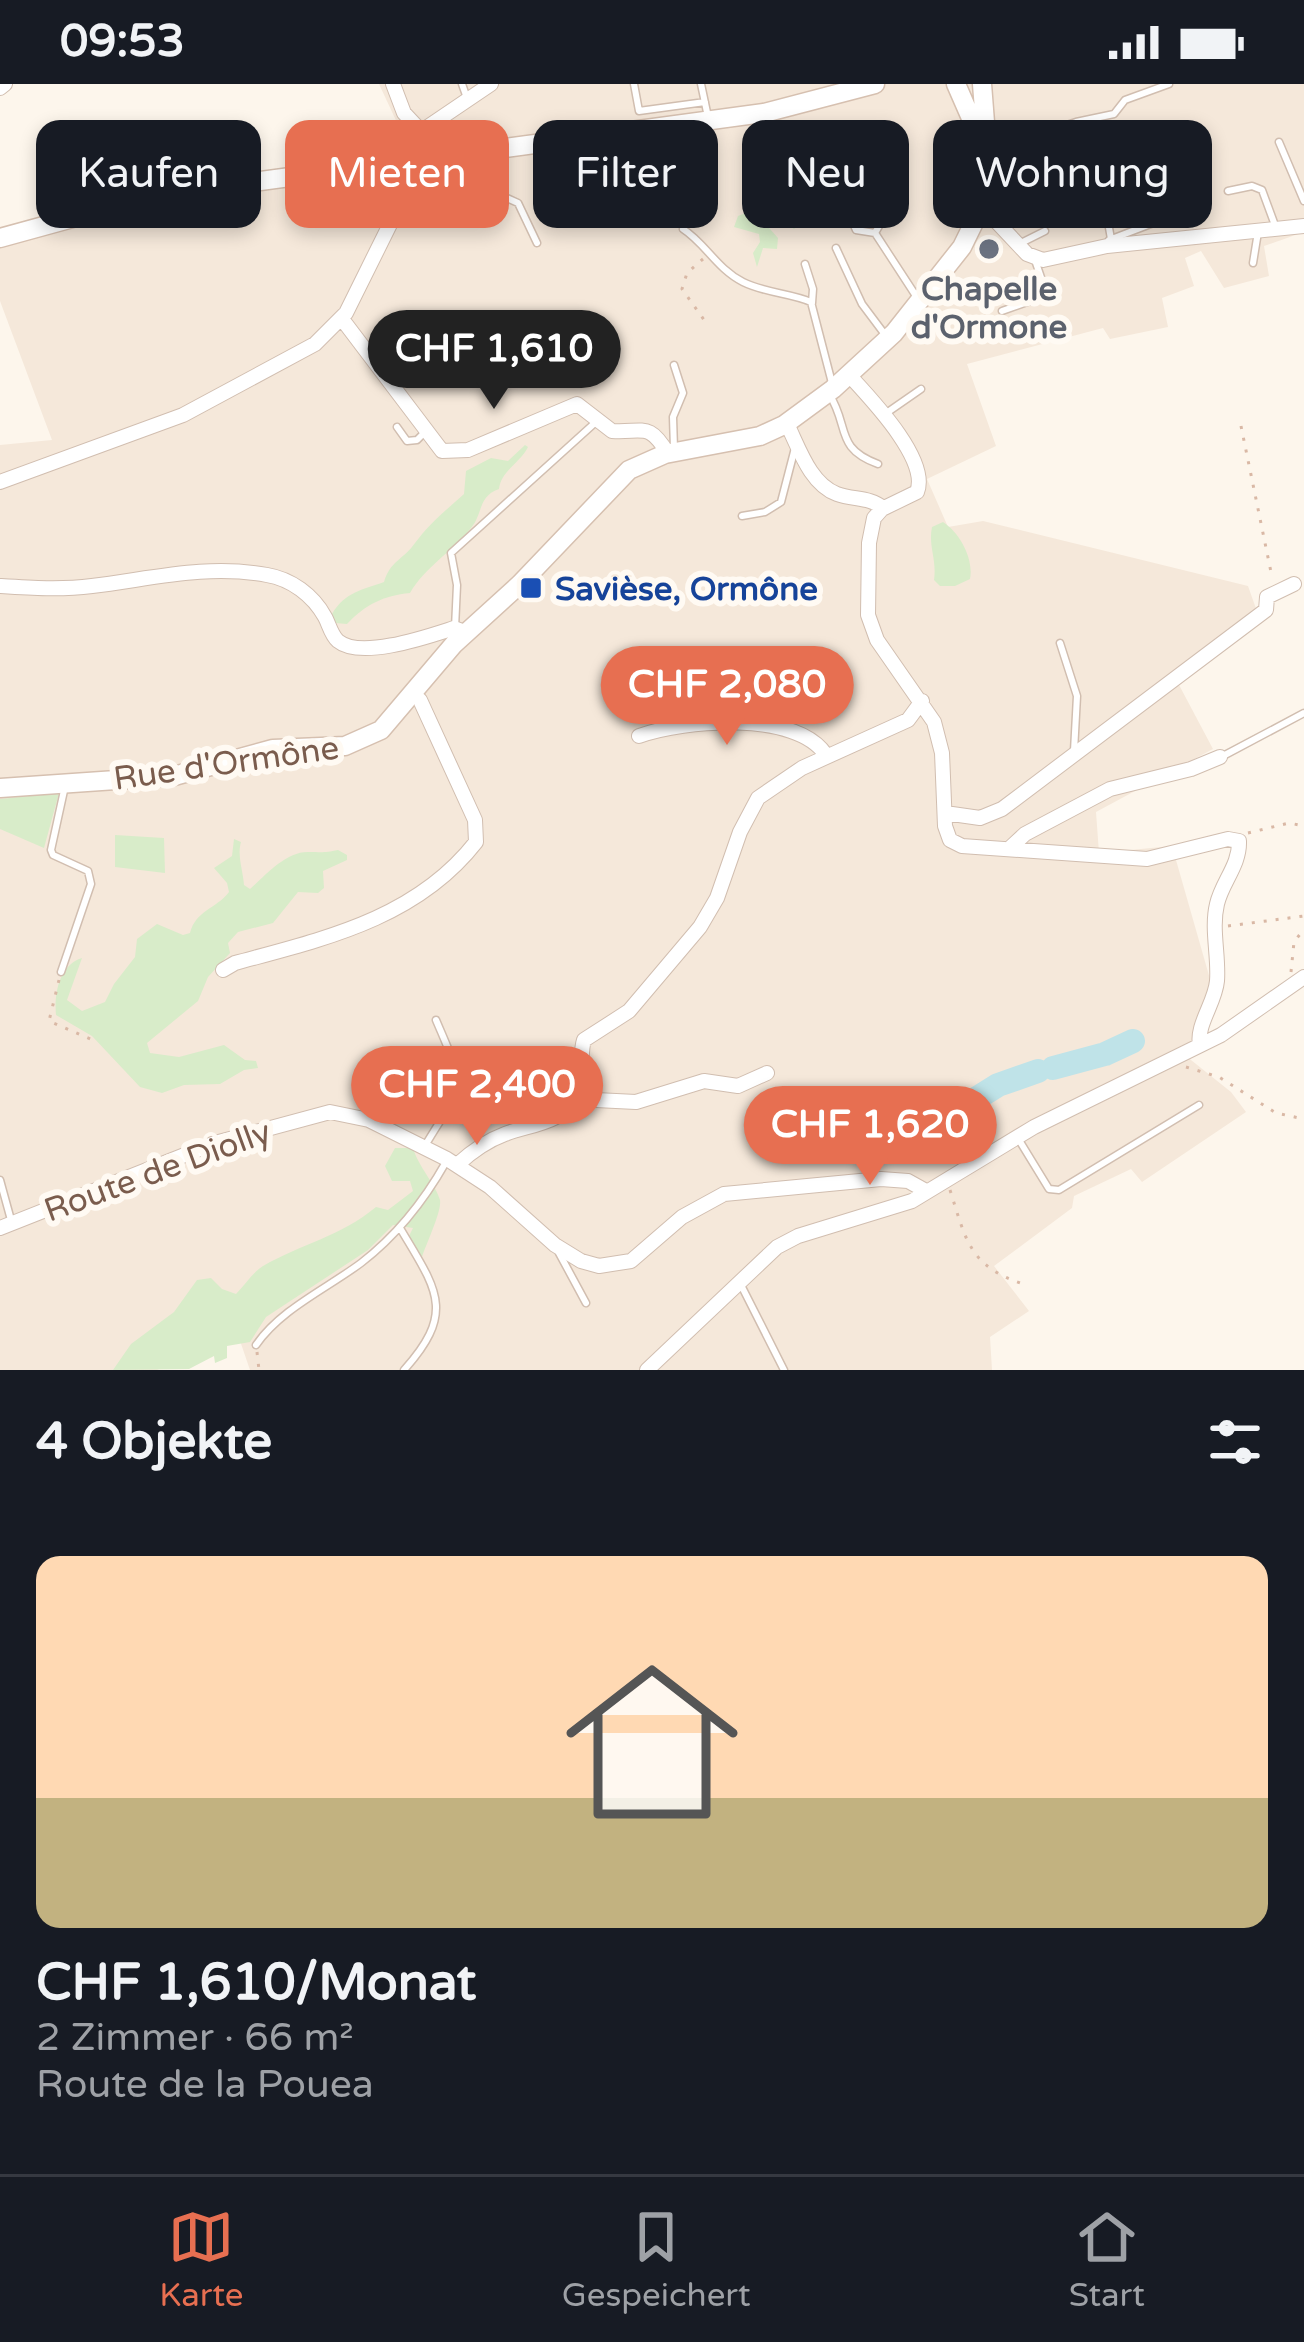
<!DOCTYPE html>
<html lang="de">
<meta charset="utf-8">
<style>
:root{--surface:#171b24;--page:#242831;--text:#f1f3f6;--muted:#9ea1a6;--line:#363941;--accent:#e76f51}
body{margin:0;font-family:"Varela Round",sans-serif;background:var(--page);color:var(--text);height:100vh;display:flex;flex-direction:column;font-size:45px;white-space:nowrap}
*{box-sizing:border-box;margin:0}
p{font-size:39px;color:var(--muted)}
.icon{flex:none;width:66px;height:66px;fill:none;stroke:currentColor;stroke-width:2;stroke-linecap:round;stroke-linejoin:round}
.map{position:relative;height:1286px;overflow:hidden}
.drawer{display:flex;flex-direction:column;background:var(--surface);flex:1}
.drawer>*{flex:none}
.guide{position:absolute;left:36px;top:36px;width:1233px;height:108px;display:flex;gap:24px}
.price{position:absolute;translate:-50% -102px;padding:0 27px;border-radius:42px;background:var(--accent);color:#fff;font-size:39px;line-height:78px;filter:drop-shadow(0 3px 6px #0008)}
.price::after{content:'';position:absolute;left:50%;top:72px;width:36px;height:27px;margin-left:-18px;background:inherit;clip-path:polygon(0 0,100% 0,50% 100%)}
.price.active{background:#222;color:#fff}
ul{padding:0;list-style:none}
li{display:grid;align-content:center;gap:24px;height:636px;padding:0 36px}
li+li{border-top:3px solid var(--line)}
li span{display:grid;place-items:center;height:372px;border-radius:24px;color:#555}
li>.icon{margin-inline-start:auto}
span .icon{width:216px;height:216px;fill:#fffc;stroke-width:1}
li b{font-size:51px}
h2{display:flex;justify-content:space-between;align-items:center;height:144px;padding:0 36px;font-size:51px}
.chip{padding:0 42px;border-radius:24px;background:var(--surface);box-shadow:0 6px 18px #0003;font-size:42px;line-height:108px}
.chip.active{background:var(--accent);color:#fff}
.status{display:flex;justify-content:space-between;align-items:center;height:84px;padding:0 60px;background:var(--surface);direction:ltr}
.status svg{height:33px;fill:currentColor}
.menu{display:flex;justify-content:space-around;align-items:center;height:168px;border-top:3px solid var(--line);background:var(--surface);font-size:33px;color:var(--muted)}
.menu a{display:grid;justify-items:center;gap:6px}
.menu .active{color:var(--accent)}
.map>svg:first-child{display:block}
</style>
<div class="status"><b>09:53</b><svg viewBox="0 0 49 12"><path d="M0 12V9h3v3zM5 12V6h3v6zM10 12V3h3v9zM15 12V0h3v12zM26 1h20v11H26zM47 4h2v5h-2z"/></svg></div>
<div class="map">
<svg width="1304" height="1286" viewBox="0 0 1304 1286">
<rect width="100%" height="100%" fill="#fdf6ec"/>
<path fill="#f5e8da" d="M 379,0 L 1304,0 L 1304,148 L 1264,162 L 1269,192 L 1224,204 L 1201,167 L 1185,174 L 1194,202 L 1162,214 L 1168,243 L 1110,255 L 1103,244 L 967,280 L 996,362 L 927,395 L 948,443 L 983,437 L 1248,502 L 1259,533 L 1178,599 L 1213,665 L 1096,728 L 1099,769 L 1172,762 L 1212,902 L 1186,972 L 1231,1008 L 1246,1028 L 1142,1098 L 1131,1085 L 1074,1112 L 1072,1124 L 994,1182 L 1029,1227 L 990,1253 L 992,1286 L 250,1286 L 237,1248 L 157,1286 L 0,1286 L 0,361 L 52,356 L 0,217 L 0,164 L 66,144 L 208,113 L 399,84 L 407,60 Z"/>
<path fill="#d8ecc9" d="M 849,71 L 858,71 L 862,78 C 852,100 837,94 817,96 L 811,103 L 799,141 L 794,145 L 779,132 L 769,130 L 762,136 L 778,154 L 777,165 L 763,164 L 757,183 L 753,169 L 760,158 L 759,150 L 734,143 L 738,132 L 756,125 L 770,107 L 814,91 L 834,76 Z
M 525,361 L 528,363 C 520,379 501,387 499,405 C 478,412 483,430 471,444 C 451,469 426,482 410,509 C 383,512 366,520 347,540 L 335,539 L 332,530 C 345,508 362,506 384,498 C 390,477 404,475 415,459 C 430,439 445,427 464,410 L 466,387 L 491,374 L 508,377 Z
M 943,438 C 960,449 974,475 970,495 L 955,502 L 940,502 L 934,496 C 937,475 928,462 932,443 Z
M 59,709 L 44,764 L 0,745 L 0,715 Z
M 115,751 L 164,754 L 165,789 L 115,783 Z
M 234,755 L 241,758 C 237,772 243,786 244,801 L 250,805 C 266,791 286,767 309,768 C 321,768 325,769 338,766 L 347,771 L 347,776 L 323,787 L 324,804 L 318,809 L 298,808 L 273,839 L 238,848 L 228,859 L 230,869 L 208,893 L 198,917 L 147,959 L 150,969 L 179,973 L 224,961 L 245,976 L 256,977 L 258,984 L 244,986 L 220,1000 L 184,1001 L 162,1009 L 140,1003 L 92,952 L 56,931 C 54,910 59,881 82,874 L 67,916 L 82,927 L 105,918 L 114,900 L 135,873 L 137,855 L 157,840 L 183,851 L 190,849 C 196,826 216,825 229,808 L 227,799 L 214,784 L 232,772 Z
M 395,1064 L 413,1064 C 418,1082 436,1101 440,1116 C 442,1127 426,1160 422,1173 L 411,1169 L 405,1160 L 413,1144 L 393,1141 L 368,1166 L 266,1233 L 250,1258 L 227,1262 L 227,1274 L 215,1279 L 214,1272 L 189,1285 L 113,1286 L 131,1260 L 174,1228 L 197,1196 L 211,1194 L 222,1205 L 236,1210 C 245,1201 253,1188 263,1182 C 301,1160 340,1153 376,1123 L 388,1126 L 413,1107 L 410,1097 L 392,1097 L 385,1082 Z"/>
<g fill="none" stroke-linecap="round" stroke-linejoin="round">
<path stroke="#bfe3e8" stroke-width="24" d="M 1053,984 L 1105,970 L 1133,957
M 974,1016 L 998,1001 L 1038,987"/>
<g stroke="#d1beb0" stroke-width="9">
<path id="lane" d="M 462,0 L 467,14
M 634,0 L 639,27 L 705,18
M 701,0 L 708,33
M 1279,58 L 1304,117
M 987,67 L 1076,38 L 1114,30 L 1125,16 L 1169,0
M 484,69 L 496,109 L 518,119 L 537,159
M 873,102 L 886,130 L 875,149 L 918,215
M 1228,107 L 1252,102 L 1262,106 L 1276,144
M 843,116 L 856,146 L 875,149
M 991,128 L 997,122 L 1065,96 L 1068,89 L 1092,80
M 1108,138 L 1111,155
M 683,145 C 705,159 717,185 743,198 C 765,209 790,209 811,218 L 832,299
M 1109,156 L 1169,133
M 1021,159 L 1045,147
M 836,164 L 862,220 L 886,252
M 1253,179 L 1258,148
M 805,180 L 813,205 L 812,219
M 1002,227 L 1047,211 L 1035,176
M 829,310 C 850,342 834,364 878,380
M 885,330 L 921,305
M 397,343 L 407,357 L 417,356 L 425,348
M 674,365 L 673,333 L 683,309 L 674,281
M 742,432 L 765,428 L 781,418 L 795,364
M 455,544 L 457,501 L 451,469 L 597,337
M 1060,559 L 1077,612 L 1074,667
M 1223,672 L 1304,629
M 61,888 L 91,800 L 88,787 L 53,771 L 51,766 L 65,702
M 1019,1056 L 1049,1105 L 1059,1106 L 1199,1021
M 426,1060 C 465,995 467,1009 436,936
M 0,1096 L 11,1136
M 400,1144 C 436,1205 457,1227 404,1286
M 559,1169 L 586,1219
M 741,1201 L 784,1286
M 256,1261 C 281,1225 326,1205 361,1179 C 396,1152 424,1117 446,1078"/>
</g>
<g stroke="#d1beb0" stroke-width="16">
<path id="street" d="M 393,0 L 404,29 L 419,45 L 426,44 L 491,0
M 0,4 L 5,0
M 981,128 L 994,135 L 1027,170 L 1043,176 L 1107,162 L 1304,142
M 342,235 L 442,367 L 468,366 L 577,320 L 612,347 C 643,349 649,337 668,370
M 849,291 C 871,315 930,376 917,408 L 882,425 L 874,434 L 869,459 L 868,531 L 877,556 L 934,638 L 942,669 L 945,742 L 950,756 L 962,762 L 1147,775 L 1228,755 L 1239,757 C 1240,781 1222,798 1217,820 C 1211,845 1219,872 1217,897 C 1215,919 1196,941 1200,961
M 787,340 C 799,364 810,400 837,410 C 854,416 870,413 883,424
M 0,398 L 183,331 L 315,260 L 346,229 L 409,102 L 414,75
M 0,502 C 31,504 61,506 92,502 C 151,495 206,480 267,491 C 291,495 313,511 325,533 C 329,540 331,551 338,557 C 361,576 429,552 454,544 L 465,548
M 639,652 C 684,636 796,626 826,671
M 945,729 L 980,734 L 1002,725 L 1266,526 L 1267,513 L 1294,500
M 1011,763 L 1025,750 L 1110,705 L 1191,685 L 1220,673
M 223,886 L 235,879 C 323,855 416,835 476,758 L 475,736 L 420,616 L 412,610
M 576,1015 L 636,1018 L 704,997 L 738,1002 L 767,989
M 457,1081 C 471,1068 486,1057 505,1050 C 531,1040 563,1040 578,1011 C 587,994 578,975 584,956 L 629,927 L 700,843 L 717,814 L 740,748 L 758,714 L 802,684 L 908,636 L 922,617
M 0,1144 L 215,1059 L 330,1028 L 369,1036 L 447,1075 L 490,1103 L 555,1161 L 581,1177 L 599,1182 L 631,1177 L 682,1133 L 724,1110 L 881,1095 L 908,1097 L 926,1107
M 647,1286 L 777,1163 L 798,1152 L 912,1117 L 1034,1043 L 1221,951 L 1304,893"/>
</g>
<g stroke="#d6c0b0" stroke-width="21">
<path id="secondary" d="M 982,0 L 986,51
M 0,154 L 91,129 L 224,102 L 764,29 L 875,0
M 0,704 L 174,692 L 273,665 L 345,662 L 381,646 L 454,560 L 520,500 L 629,386 L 665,370 L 760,352 L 784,341 L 833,305 L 894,249 L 962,163 L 984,118 L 986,98 L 977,48 L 956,0"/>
</g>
<path stroke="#d9b8a5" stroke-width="3" stroke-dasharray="3 9" stroke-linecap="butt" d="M 703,175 L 687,189 L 682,205 L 707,240
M 1241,342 L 1272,493
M 1248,749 L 1289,739 L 1304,742
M 1228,842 L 1304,832
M 1291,888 L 1294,858 L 1304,845
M 59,896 L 49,937 L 95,957
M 1186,983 L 1219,993 L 1276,1029 L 1304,1035
M 950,1106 C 966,1156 969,1182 1023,1200
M 257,1268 L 259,1286"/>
<use href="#lane" stroke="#fff" stroke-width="6"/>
<use href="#street" stroke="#fff" stroke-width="14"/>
<use href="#secondary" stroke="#fff" stroke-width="18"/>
</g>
<circle fill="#6b7280" stroke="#fffaf3" stroke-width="4.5" cx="989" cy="165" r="12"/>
<rect fill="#1a4fb4" stroke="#fffaf3" stroke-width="4.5" x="519" y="492" width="24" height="24" rx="6"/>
<g text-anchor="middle" stroke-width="12" stroke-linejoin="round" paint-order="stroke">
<g font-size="33" font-weight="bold" fill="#5b616d" stroke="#fffaf3">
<text x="989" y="216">Chapelle<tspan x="989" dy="38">d'Ormone</tspan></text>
</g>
<g font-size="33" font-weight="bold" fill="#164399" stroke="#fffaf3" text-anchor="start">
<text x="555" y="516">Savièse, Ormône</text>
</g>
<g font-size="33" fill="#7a5c4d" stroke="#fffaf3">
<text transform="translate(226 678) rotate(-8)" y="12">Rue d'Ormône</text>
<text transform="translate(157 1086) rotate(-20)" y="12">Route de Diolly</text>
</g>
</g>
</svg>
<b class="price active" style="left:494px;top:328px">CHF 1,610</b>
<b class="price" style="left:727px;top:664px">CHF 2,080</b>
<b class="price" style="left:477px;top:1064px">CHF 2,400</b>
<b class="price" style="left:870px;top:1104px">CHF 1,620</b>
<div class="guide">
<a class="chip">Kaufen</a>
<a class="chip active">Mieten</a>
<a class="chip">Filter</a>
<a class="chip">Neu</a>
<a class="chip">Wohnung</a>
</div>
</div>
<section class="drawer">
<h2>4 Objekte<svg class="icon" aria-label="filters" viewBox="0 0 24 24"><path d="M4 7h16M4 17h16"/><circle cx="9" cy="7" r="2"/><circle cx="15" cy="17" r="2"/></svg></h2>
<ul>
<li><span style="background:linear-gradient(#ffd9b3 65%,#c2b280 0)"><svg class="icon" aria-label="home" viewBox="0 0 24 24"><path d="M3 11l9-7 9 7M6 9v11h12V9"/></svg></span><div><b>CHF 1,610/Monat</b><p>2 Zimmer · 66 m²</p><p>Route de la Pouea</p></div></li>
</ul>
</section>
<nav class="menu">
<a class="active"><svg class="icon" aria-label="map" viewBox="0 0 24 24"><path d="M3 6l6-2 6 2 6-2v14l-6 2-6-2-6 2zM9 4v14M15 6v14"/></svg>Karte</a>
<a><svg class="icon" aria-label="saved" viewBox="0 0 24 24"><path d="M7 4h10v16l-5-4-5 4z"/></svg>Gespeichert</a>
<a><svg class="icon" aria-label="home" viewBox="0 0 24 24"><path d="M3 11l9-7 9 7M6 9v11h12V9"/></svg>Start</a>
</nav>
